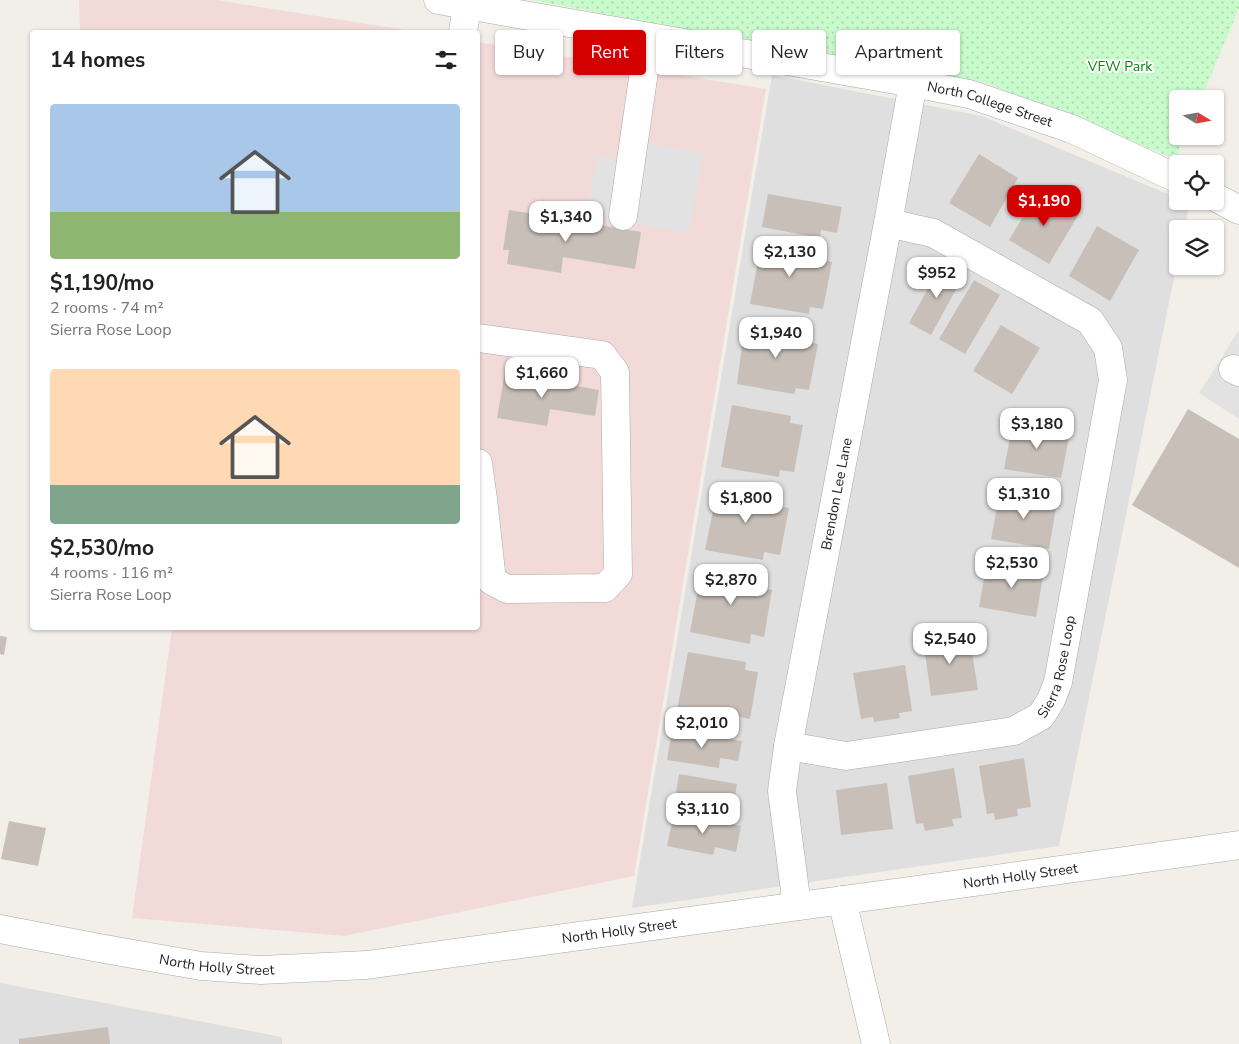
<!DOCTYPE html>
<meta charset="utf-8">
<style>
:root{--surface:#fff;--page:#f2f2f2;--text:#222;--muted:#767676;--accent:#d40000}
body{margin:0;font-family:"Nunito Sans",sans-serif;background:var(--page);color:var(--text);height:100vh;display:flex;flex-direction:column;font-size:19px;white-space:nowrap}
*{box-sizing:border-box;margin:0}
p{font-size:16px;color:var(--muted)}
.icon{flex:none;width:28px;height:28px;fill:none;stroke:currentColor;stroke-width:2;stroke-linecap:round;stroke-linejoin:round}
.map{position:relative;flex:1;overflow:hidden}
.details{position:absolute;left:30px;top:30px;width:450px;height:600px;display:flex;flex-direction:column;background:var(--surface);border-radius:5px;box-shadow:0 1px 4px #0004}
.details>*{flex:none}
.top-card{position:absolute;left:495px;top:30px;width:475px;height:45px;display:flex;gap:10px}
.needle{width:32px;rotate:101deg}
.tools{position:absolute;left:1169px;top:90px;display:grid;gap:10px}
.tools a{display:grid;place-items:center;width:55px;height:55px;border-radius:5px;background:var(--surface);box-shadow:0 1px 4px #0004;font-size:25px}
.price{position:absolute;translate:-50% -42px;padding:0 11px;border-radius:10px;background:#fff;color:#222;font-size:16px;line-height:32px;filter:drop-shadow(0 1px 2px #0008)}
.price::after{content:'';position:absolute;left:50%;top:30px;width:15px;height:11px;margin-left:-8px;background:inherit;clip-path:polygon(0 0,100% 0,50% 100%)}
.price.on{background:var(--accent);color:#fff}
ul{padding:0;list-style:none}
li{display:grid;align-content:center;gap:10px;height:265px;padding:0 20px}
li span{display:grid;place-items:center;height:155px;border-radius:5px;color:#555}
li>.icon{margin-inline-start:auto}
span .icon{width:90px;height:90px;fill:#fffc;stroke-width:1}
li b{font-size:21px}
h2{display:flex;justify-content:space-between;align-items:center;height:60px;padding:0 20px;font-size:21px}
.pill{padding:0 18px;border-radius:5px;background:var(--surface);box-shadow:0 1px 4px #0004;font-size:18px;line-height:45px}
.pill.on{background:var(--accent);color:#fff}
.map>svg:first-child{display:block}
</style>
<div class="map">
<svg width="1239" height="1044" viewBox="0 0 1239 1044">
<defs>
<pattern id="park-dots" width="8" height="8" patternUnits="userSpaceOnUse" patternTransform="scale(1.25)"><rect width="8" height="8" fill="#c8facc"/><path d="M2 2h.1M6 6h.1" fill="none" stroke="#acd6af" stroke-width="1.8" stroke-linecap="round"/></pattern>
</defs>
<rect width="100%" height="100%" fill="#f2efe9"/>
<path fill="#e0dfdf" d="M 772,75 L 982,116 L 1177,198 L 1178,201 L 1186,201 L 1190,203 L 1184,229 L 1178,229 L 1177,263 L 1059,846 L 632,908 Z
M 0,983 L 282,1037 L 282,1044 L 0,1044 Z"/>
<path fill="#f2dad9" d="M 79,0 L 217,0 L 417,32 L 80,32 Z
M 478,42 L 766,89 L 634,876 L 344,936 L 132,918 L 172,628 L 478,628 Z"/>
<path fill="url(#park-dots)" d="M 532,0 L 1239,0 L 1239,8 L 1201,99 L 1178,99 L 1178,136 L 1185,136 L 1175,159 L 984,82 L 763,42 L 652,23 Z"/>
<path fill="#e2e2e2" d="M 621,139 L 703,153 L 689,233 L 586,215 L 597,155 L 618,159 Z
M 1239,330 L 1239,419 L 1199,393 Z"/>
<path fill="#c7bfb8" d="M 979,154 L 1018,178 L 990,227 L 949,203 Z
M 1039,190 L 1079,214 L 1049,264 L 1009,240 Z
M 768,194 L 842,207 L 837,233 L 821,230 L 820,238 L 762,227 Z
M 509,210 L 641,232 L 635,269 L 563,257 L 561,273 L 507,264 L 509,250 L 503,250 Z
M 1097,226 L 1139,250 L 1110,301 L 1069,276 Z
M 762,240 L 821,251 L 819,260 L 832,262 L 823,309 L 810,307 L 809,314 L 750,304 Z
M 942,263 L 964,275 L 931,335 L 909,323 Z
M 974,280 L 1000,295 L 965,354 L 939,339 Z
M 745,322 L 804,332 L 803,341 L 818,344 L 809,390 L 796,388 L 794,394 L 737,384 Z
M 1001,325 L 1040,348 L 1012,394 L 973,371 Z
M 505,372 L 554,379 L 553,382 L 599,390 L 595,416 L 550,409 L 547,426 L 497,418 Z
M 732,405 L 791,416 L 790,423 L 803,425 L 794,472 L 780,470 L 779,477 L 721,467 Z
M 1188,409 L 1239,439 L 1239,568 L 1132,505 Z
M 1013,422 L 1070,432 L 1061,478 L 1004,469 Z
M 718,486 L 776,497 L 774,505 L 789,508 L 780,555 L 764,552 L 763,560 L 705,550 Z
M 1000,491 L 1057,502 L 1049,549 L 991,539 Z
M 987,561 L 1044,571 L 1036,617 L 979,607 Z
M 702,568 L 761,578 L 760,588 L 772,590 L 764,637 L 751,634 L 750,644 L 690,632 Z
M 969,633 L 978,690 L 931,696 L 923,639 Z
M 0,636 L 7,637 L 4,655 L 0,654 Z
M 688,652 L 746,662 L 745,670 L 758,672 L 750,719 L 736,716 L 735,725 L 676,715 Z
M 905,665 L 912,711 L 899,713 L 900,718 L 874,722 L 873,717 L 861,719 L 853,673 Z
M 672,730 L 742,741 L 738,761 L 720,758 L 719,768 L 667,760 Z
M 1024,758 L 1031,807 L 1017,809 L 1018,816 L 995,820 L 994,813 L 987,814 L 979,766 Z
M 954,768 L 962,818 L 952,819 L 954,826 L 925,831 L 923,823 L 916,824 L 908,776 Z
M 679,774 L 737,784 L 732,815 L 674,805 Z
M 887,783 L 893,829 L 841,835 L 836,790 Z
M 674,813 L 741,826 L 736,852 L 715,847 L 713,855 L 667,846 Z
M 9,821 L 46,828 L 38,866 L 1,859 Z
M 108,1027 L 110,1044 L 19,1044 L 19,1039 Z"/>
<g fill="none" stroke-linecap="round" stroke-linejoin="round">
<g stroke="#a9a9a9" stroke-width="29">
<g id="minor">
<path id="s1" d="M 438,0 L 913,83 L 969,94 L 1072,129 L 1178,179"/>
<path d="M 463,32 L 467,5"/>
<path d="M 1215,197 L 1239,210"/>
<path d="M 623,216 L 649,37"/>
<path d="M 478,338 L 602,355 L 615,372 L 618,574 L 605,588 L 507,589 L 492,581 L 483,499 L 478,463"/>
<path d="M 1233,369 L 1239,372"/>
<path id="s2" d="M 788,746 L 846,756 L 1014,731 L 1041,716 L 1051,700 L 1058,682 L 1113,380 L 1108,348 L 1090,321 L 933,233 L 888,223"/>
<path d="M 842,900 L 876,1044"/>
<path id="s3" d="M 797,906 L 782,791 L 788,746 L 888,223 L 913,83"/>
<path id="s4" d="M 0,929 L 99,948 L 201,966 L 261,970 L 367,965 L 953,885 L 1239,845"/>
</g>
</g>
<use href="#minor" stroke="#fff" stroke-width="28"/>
</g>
<g text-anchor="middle" stroke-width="4" stroke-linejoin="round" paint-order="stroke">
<g font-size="14" fill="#0c8416" stroke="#fff">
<text x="1120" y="71">VFW Park</text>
</g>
<g font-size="14" fill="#222" stroke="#fff">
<text dy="5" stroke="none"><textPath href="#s1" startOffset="562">North College Street</textPath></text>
<text dy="5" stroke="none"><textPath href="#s3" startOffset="418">Brendon Lee Lane</textPath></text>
<text dy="5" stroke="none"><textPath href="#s2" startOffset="312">Sierra Rose Loop</textPath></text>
<text dy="5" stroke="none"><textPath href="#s4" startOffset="1030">North Holly Street</textPath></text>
<text dy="5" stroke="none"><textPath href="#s4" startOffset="625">North Holly Street</textPath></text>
<text dy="5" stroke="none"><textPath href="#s4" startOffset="220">North Holly Street</textPath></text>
</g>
</g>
</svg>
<div class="tools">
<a><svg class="needle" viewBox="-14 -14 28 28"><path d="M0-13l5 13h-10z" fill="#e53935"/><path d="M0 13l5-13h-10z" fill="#767676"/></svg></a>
<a><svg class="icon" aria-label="locate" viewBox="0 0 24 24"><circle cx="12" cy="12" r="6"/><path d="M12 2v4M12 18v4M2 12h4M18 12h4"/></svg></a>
<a><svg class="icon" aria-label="layers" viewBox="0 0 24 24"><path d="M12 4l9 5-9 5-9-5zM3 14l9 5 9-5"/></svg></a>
</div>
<b class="price on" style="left:1044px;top:227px">$1,190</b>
<b class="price" style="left:566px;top:243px">$1,340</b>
<b class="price" style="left:790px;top:278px">$2,130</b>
<b class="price" style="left:937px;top:299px">$952</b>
<b class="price" style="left:776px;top:359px">$1,940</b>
<b class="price" style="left:542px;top:399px">$1,660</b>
<b class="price" style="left:1037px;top:450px">$3,180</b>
<b class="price" style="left:1024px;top:520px">$1,310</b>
<b class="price" style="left:746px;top:524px">$1,800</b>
<b class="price" style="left:1012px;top:589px">$2,530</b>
<b class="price" style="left:731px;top:606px">$2,870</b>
<b class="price" style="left:950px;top:665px">$2,540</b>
<b class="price" style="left:702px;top:749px">$2,010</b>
<b class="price" style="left:703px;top:835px">$3,110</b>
<div class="top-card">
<a class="pill">Buy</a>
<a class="pill on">Rent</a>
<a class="pill">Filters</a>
<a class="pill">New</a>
<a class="pill">Apartment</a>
</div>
<section class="details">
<h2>14 homes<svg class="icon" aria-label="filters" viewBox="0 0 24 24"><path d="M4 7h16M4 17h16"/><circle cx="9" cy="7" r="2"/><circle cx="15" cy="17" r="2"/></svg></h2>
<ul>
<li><span style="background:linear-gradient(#a9c7e8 70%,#8fb573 0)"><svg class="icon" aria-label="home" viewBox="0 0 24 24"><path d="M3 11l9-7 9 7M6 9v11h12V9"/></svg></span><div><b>$1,190/mo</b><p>2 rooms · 74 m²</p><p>Sierra Rose Loop</p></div></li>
<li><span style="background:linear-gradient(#ffd9b3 75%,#7fa58c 0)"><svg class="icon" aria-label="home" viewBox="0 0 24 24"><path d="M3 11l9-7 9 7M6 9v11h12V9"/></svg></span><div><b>$2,530/mo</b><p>4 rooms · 116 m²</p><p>Sierra Rose Loop</p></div></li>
</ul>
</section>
</div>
